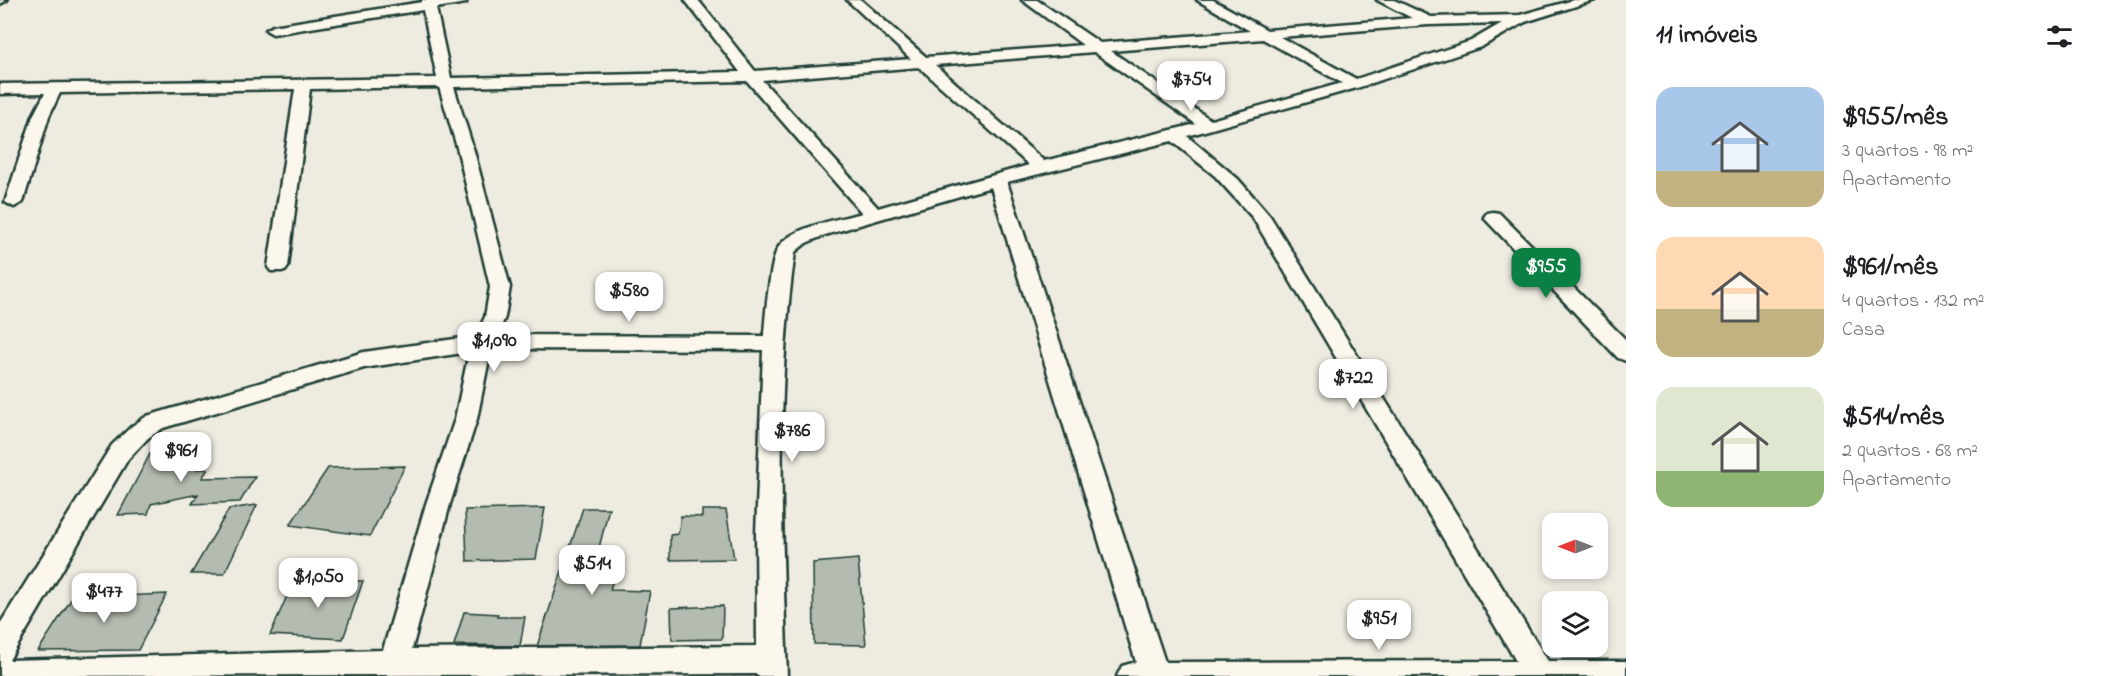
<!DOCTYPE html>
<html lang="pt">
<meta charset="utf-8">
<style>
:root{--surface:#fff;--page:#f6f6f6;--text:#202124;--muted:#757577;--accent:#0b8043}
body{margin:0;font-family:"Indie Flower",sans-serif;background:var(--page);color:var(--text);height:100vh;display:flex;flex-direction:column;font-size:22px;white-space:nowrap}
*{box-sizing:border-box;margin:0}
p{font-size:20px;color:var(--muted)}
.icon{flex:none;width:33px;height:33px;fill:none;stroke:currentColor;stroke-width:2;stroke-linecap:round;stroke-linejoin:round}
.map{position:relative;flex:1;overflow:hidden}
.sheet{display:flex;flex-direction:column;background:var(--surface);width:480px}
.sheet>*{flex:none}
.needle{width:39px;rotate:270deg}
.buttons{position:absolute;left:1542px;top:513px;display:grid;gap:12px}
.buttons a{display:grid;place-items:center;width:66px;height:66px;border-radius:12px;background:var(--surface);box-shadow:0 3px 9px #0003;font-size:30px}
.price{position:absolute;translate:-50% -51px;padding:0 14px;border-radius:12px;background:#fff;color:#222;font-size:20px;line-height:39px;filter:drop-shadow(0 2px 3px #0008)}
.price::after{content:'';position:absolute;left:50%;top:36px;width:18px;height:14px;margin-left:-9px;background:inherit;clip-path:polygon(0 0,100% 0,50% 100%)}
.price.current{background:var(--accent);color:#fff}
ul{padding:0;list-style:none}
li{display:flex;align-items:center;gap:18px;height:150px;padding:0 30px}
li span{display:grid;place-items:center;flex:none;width:168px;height:120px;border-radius:18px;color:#555}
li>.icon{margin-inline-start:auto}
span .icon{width:72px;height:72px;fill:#fffc;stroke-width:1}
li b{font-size:26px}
h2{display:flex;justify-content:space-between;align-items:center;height:72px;padding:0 30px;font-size:26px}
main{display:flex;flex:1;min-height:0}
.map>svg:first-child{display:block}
</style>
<main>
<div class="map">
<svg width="1626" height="676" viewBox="0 0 1626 676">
<rect width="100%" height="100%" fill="#eeece1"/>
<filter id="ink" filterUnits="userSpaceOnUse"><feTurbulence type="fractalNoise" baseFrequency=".0167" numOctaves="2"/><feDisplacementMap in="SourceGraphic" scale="12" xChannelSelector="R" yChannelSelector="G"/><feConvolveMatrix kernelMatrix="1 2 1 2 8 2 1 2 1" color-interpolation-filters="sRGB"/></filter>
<g filter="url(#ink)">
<path fill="#b4bbb0" stroke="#1f3d34" stroke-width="1.5" d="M 207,452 L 197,469 L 208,469 L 202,478 L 255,477 L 240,502 L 192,504 L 198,494 L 151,504 L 148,514 L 118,515 L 150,454 Z
M 405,466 L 370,536 L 290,525 L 328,468 Z
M 257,505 L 224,574 L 191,574 L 229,509 Z
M 545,508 L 536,559 L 467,561 L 465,510 Z
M 583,508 L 609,508 L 594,568 L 616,568 L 610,590 L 650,591 L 640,645 L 537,646 Z
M 702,510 L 726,510 L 734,559 L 670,560 L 670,535 L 678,534 L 681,516 L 702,517 Z
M 858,559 L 866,645 L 814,644 L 813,563 Z
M 294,580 L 363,581 L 343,639 L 270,635 Z
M 167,594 L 138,650 L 38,651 L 72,598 Z
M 723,606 L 722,639 L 672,640 L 671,608 Z
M 464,612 L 498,614 L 497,617 L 525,617 L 520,646 L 454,645 Z"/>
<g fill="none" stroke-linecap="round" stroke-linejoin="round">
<g stroke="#1f3d34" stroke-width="5">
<path id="street" d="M 0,0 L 7,0 L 0,4 Z
M 422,0 L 467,0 L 466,3 L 436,8 L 451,78 L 740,72 L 685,0 L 698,0 L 755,71 L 911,59 L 847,0 L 861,0 L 926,57 L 1083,45 L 1022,0 L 1037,0 L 1100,43 L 1250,31 L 1197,0 L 1213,0 L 1267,30 L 1412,18 L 1377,0 L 1394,0 L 1431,17 L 1520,15 L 1574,0 L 1595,0 L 1525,22 L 1481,47 L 1360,87 L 1187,136 L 1238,179 L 1270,216 L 1548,661 L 1626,661 L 1626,676 L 1117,676 L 1122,666 L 1136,662 L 991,187 L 825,235 L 806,243 L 795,252 C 775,391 782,535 787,676 L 757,676 L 757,674 L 0,676 L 0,624 L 112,445 L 132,426 L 147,416 L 364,352 L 476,336 L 485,317 L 490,287 L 458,151 L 439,87 L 310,89 L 288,267 L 285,271 L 271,271 L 268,267 L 295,89 L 60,93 L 49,116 L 23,202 L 14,207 L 5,202 L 33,116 L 45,93 L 0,94 L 0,84 L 437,78 L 423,10 L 273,34 L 266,30 L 273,26 L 422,2 ZM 1502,23 L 1471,41 L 1356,79 L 1280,37 L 1428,25 ZM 1263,39 L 1342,83 L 1211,120 L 1111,51 ZM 1094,52 L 1196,124 L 1044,161 L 935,65 ZM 919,67 L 1029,165 L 878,208 L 762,80 ZM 747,81 L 862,213 C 840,219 790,227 778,248 C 770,262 765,318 764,336 L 498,335 L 505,317 L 510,287 L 474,151 L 454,87 ZM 1172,141 L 1215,176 L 1253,218 L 1516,661 L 1165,662 L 1007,182 ZM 491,349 L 763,350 L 756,534 L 757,646 L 412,649 L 450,504 L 477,419 ZM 469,352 L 455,419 L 426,504 L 383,650 L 9,660 L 128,459 L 148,438 L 163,428 L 364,368 Z
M 1493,212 L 1499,213 L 1626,340 L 1626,361 L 1618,358 L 1487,221 L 1484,217 L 1487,213 Z"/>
</g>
<use href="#street" fill="#fbf7ec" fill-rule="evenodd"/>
</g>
</g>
</svg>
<div class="buttons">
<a><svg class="needle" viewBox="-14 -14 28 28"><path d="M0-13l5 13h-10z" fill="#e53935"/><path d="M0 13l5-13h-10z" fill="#757577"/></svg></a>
<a><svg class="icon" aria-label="layers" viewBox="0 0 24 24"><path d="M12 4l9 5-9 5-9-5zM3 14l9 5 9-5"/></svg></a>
</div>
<b class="price" style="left:1191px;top:112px">$754</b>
<b class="price current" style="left:1546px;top:299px">$955</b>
<b class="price" style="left:629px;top:323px">$580</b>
<b class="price" style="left:494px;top:373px">$1,090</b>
<b class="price" style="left:1353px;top:410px">$722</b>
<b class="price" style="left:792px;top:463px">$786</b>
<b class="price" style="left:181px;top:483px">$961</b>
<b class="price" style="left:592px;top:596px">$514</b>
<b class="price" style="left:318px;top:609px">$1,050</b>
<b class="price" style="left:104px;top:624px">$477</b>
<b class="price" style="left:1379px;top:651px">$951</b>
</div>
<section class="sheet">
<h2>11 imóveis<svg class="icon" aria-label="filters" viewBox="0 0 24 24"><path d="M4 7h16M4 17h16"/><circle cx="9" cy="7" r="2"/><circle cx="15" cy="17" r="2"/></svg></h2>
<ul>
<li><span style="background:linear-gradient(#a9c7e8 70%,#c2b280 0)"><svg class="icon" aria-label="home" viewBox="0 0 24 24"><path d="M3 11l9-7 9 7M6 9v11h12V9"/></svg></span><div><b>$955/mês</b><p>3 quartos · 98 m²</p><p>Apartamento</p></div></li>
<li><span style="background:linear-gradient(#ffd9b3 60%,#c2b280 0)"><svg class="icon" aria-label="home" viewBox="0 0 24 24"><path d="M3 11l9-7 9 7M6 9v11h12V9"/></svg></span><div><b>$961/mês</b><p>4 quartos · 132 m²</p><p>Casa</p></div></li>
<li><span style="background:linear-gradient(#dfe7d0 70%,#8fb573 0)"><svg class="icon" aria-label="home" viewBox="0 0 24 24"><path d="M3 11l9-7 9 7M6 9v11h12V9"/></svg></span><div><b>$514/mês</b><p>2 quartos · 68 m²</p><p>Apartamento</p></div></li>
</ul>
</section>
</main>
